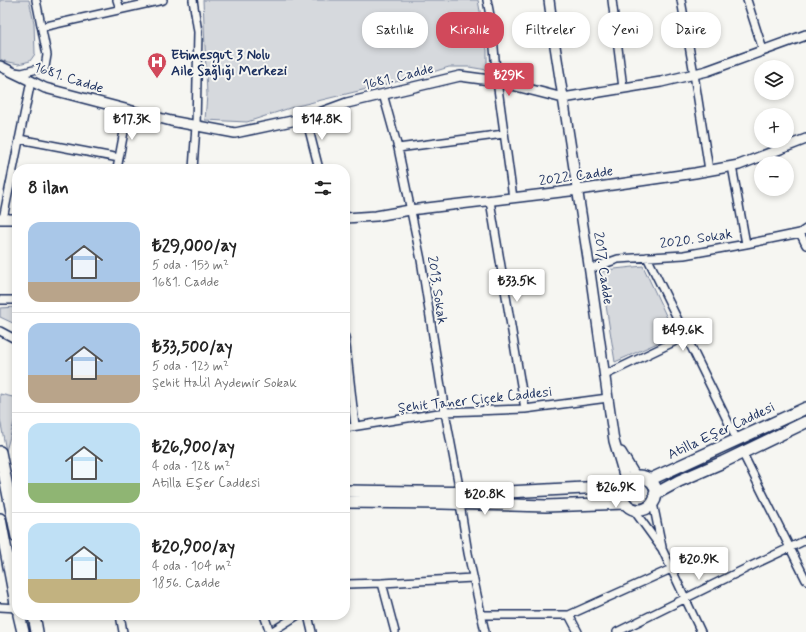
<!DOCTYPE html>
<html lang="tr">
<meta charset="utf-8">
<style>
:root{--surface:#fff;--page:#f2f2f2;--text:#222;--muted:#767676;--line:#e0e0e0;--accent:#d1495b}
body{margin:0;font-family:Mynerve,sans-serif;background:var(--page);color:var(--text);height:100vh;display:flex;flex-direction:column;font-size:15px;white-space:nowrap}
*{box-sizing:border-box;margin:0}
p{font-size:13px;color:var(--muted)}
.icon{flex:none;width:22px;height:22px;fill:none;stroke:currentColor;stroke-width:2;stroke-linecap:round;stroke-linejoin:round}
.map{position:relative;flex:1;overflow:hidden}
.drawer{position:absolute;left:12px;top:164px;width:338px;height:456px;display:flex;flex-direction:column;background:var(--surface);border-radius:16px;box-shadow:0 2px 6px #0003}
.drawer>*{flex:none}
.guide{position:absolute;left:362px;top:12px;width:380px;height:36px;display:flex;gap:8px}
.controls{position:absolute;left:754px;top:60px;display:grid;gap:8px}
.controls a{display:grid;place-items:center;width:40px;height:40px;border-radius:50%;background:var(--surface);box-shadow:0 2px 6px #0003;font-size:20px}
.price{position:absolute;translate:-50% -34px;padding:0 9px;border-radius:4px;background:#fff;color:#222;font-size:13px;line-height:26px;filter:drop-shadow(0 1px 2px #0008)}
.price::after{content:'';position:absolute;left:50%;top:24px;width:12px;height:9px;margin-left:-6px;background:inherit;clip-path:polygon(0 0,100% 0,50% 100%)}
.price.selected{background:var(--accent);color:#fff}
ul{padding:0;list-style:none}
li{display:flex;align-items:center;gap:12px;height:100px;padding:0 16px}
li+li{border-top:1px solid var(--line)}
li span{display:grid;place-items:center;flex:none;width:112px;height:80px;border-radius:12px;color:#555}
li>.icon{margin-inline-start:auto}
span .icon{width:48px;height:48px;fill:#fffc;stroke-width:1}
li b{font-size:17px}
h2{display:flex;justify-content:space-between;align-items:center;height:48px;padding:0 16px;font-size:17px}
.tag{padding:0 14px;border-radius:16px;background:var(--surface);box-shadow:0 2px 6px #0003;font-size:14px;line-height:36px}
.tag.selected{background:var(--accent);color:#fff}
.map>svg:first-child{display:block}
</style>
<div class="map">
<svg width="806" height="632" viewBox="0 0 806 632">
<rect width="100%" height="100%" fill="#f6f6f2"/>
<filter id="ink" filterUnits="userSpaceOnUse"><feTurbulence type="fractalNoise" baseFrequency=".025" numOctaves="2"/><feDisplacementMap in="SourceGraphic" scale="8" xChannelSelector="R" yChannelSelector="G"/><feConvolveMatrix kernelMatrix="1 2 1 2 8 2 1 2 1" color-interpolation-filters="sRGB"/></filter>
<g filter="url(#ink)">
<path fill="#d6d9dd" stroke="#78849e" d="M 0,0 L 29,0 L 34,23 L 35,54 L 30,61 L 19,64 L 4,61 L 0,59 Z
M 203,0 L 478,0 L 487,50 L 487,70 L 469,67 L 449,67 L 420,76 L 293,107 L 247,122 L 205,120 L 207,95 Z
M 643,266 L 675,335 L 615,362 L 601,274 L 605,270 Z
M 17,307 L 17,325 L 0,317 L 0,308 Z
M 0,394 L 17,398 L 17,411 L 6,451 L 0,419 Z"/>
<g fill="none" stroke-linecap="round" stroke-linejoin="round">
<g stroke="#1b2f5e" stroke-width="10">
<path id="minor" d="M 117,0 L 120,9
M 487,0 L 492,26 L 497,81 L 513,198
M 612,0 L 623,88
M 681,0 L 694,74 L 709,170
M 747,0 L 763,50
M 42,27 L 163,0
M 14,72 L 22,73 L 45,67 L 47,55 L 36,0
M 383,94 L 398,148 L 421,260 L 445,412 L 460,492
M 306,118 L 319,169
M 19,139 L 119,158
M 398,148 L 504,134
M 732,166 L 746,244
M 117,169 L 128,110
M 193,169 L 196,126 L 198,32 L 193,0
M 490,201 L 525,409
M 3,219 L 31,81
M 800,233 L 806,245
M 647,257 L 737,440
M 590,269 L 618,259 L 684,255 L 746,244 L 800,233 L 806,229
M 0,300 L 17,300
M 0,331 L 17,340
M 345,337 L 355,426
M 605,375 L 686,336
M 345,428 L 445,412 L 525,409 L 608,398
M 742,452 L 806,580
M 653,503 L 662,547
M 460,504 L 468,553 L 485,632
M 633,509 L 662,549 L 701,632
M 382,583 L 395,632
M 345,585 L 347,584 L 382,583 L 473,578
M 0,607 L 17,608
M 120,615 L 123,632
M 264,615 L 270,632
M 308,615 L 312,632
M 481,615 L 569,615 L 671,569
M 569,615 L 578,632
M 271,632 L 298,615
M 617,632 L 749,567 L 806,540"/>
</g>
<g stroke="#1b2f5e" stroke-width="12">
<path id="tertiary" d="M 549,0 L 555,46 L 588,258 L 614,441 L 626,482
M 0,66 L 31,81 L 45,88 L 171,121 L 235,133 L 306,118 L 347,103 L 460,76 L 497,81 L 563,98 L 661,82 L 707,71 L 806,35
M 345,218 L 376,216 L 410,210 L 578,190 L 695,173 L 739,165 L 806,139
M 0,219 L 17,219
M 621,452 L 636,477"/>
</g>
<g stroke="#1b2f5e" stroke-width="14">
<path id="secondary" d="M 0,452 L 17,537
M622 493a17 17 0 1 1 34 0a17 17 0 1 1-34 0Z
M 649,480 L 806,408
M 345,491 L 488,493 L 623,486
M 655,494 L 679,481 L 723,462 L 806,422
M 345,502 L 442,503 L 546,506 L 625,503
M 0,519 L 17,609
M 19,615 L 23,632
M 34,615 L 37,632"/>
</g>
<use href="#minor" stroke="#f6f6f2" stroke-width="7"/>
<use href="#tertiary" stroke="#f6f6f2" stroke-width="9"/>
<use href="#secondary" stroke="#f6f6f2" stroke-width="11"/>
</g>
</g>
<defs>
<g id="hospital-pin" transform="scale(1)"><path d="M0 17L-7.5 6A9.5 9.5 0 1 1 7.5 6Z" fill="#d1495b" stroke="#f6f6f2"/><path d="M-5-5h3v3.5h4V-5h3V5h-3V1.5h-4V5h-3Z" fill="#fff"/></g>
</defs>
<g fill-rule="evenodd">
<use href="#hospital-pin" x="157" y="62"/>
</g>
<g text-anchor="middle" stroke-width="4" stroke-linejoin="round" paint-order="stroke">
<g font-size="14" font-weight="bold" fill="#1b2f5e" stroke="#f6f6f2" text-anchor="start">
<text x="171" y="59">Etimesgut 3 Nolu<tspan x="171" dy="16">Aile Sağlığı Merkezi</tspan></text>
</g>
<g font-size="14" fill="#1b2f5e" stroke="#f6f6f2">
<text transform="translate(398 76) rotate(-14)" y="5">1681. Cadde</text>
<text transform="translate(69 77) rotate(18)" y="5">1681. Cadde</text>
<text transform="translate(576 175) rotate(-8)" y="5">2022. Cadde</text>
<text transform="translate(696 238) rotate(-8)" y="5">2020. Sokak</text>
<text transform="translate(604 268) rotate(82)" y="5">2017. Cadde</text>
<text transform="translate(438 290) rotate(81)" y="5">2013. Sokak</text>
<text transform="translate(475 399) rotate(-6)" y="5">Şehit Taner Çiçek Caddesi</text>
<text transform="translate(721 430) rotate(-25)" y="5">Atilla Eşer Caddesi</text>
</g>
</g>
</svg>
<div class="controls">
<a><svg class="icon" aria-label="layers" viewBox="0 0 24 24"><path d="M12 4l9 5-9 5-9-5zM3 14l9 5 9-5"/></svg></a>
<a>+</a>
<a>−</a>
</div>
<b class="price selected" style="left:509px;top:97px">₺29K</b>
<b class="price" style="left:132px;top:141px">₺17.3K</b>
<b class="price" style="left:322px;top:141px">₺14.8K</b>
<b class="price" style="left:517px;top:303px">₺33.5K</b>
<b class="price" style="left:683px;top:352px">₺49.6K</b>
<b class="price" style="left:616px;top:509px">₺26.9K</b>
<b class="price" style="left:485px;top:516px">₺20.8K</b>
<b class="price" style="left:699px;top:581px">₺20.9K</b>
<div class="guide">
<a class="tag">Satılık</a>
<a class="tag selected">Kiralık</a>
<a class="tag">Filtreler</a>
<a class="tag">Yeni</a>
<a class="tag">Daire</a>
</div>
<section class="drawer">
<h2>8 ilan<svg class="icon" aria-label="filters" viewBox="0 0 24 24"><path d="M4 7h16M4 17h16"/><circle cx="9" cy="7" r="2"/><circle cx="15" cy="17" r="2"/></svg></h2>
<ul>
<li><span style="background:linear-gradient(#a9c7e8 75%,#b9a48a 0)"><svg class="icon" aria-label="home" viewBox="0 0 24 24"><path d="M3 11l9-7 9 7M6 9v11h12V9"/></svg></span><div><b>₺29,000/ay</b><p>5 oda · 153 m²</p><p>1681. Cadde</p></div></li>
<li><span style="background:linear-gradient(#a9c7e8 65%,#b9a48a 0)"><svg class="icon" aria-label="home" viewBox="0 0 24 24"><path d="M3 11l9-7 9 7M6 9v11h12V9"/></svg></span><div><b>₺33,500/ay</b><p>5 oda · 123 m²</p><p>Şehit Halil Aydemir Sokak</p></div></li>
<li><span style="background:linear-gradient(#bfe0f5 75%,#8fb573 0)"><svg class="icon" aria-label="home" viewBox="0 0 24 24"><path d="M3 11l9-7 9 7M6 9v11h12V9"/></svg></span><div><b>₺26,900/ay</b><p>4 oda · 128 m²</p><p>Atilla Eşer Caddesi</p></div></li>
<li><span style="background:linear-gradient(#bfe0f5 70%,#c2b280 0)"><svg class="icon" aria-label="home" viewBox="0 0 24 24"><path d="M3 11l9-7 9 7M6 9v11h12V9"/></svg></span><div><b>₺20,900/ay</b><p>4 oda · 104 m²</p><p>1856. Cadde</p></div></li>
</ul>
</section>
</div>
